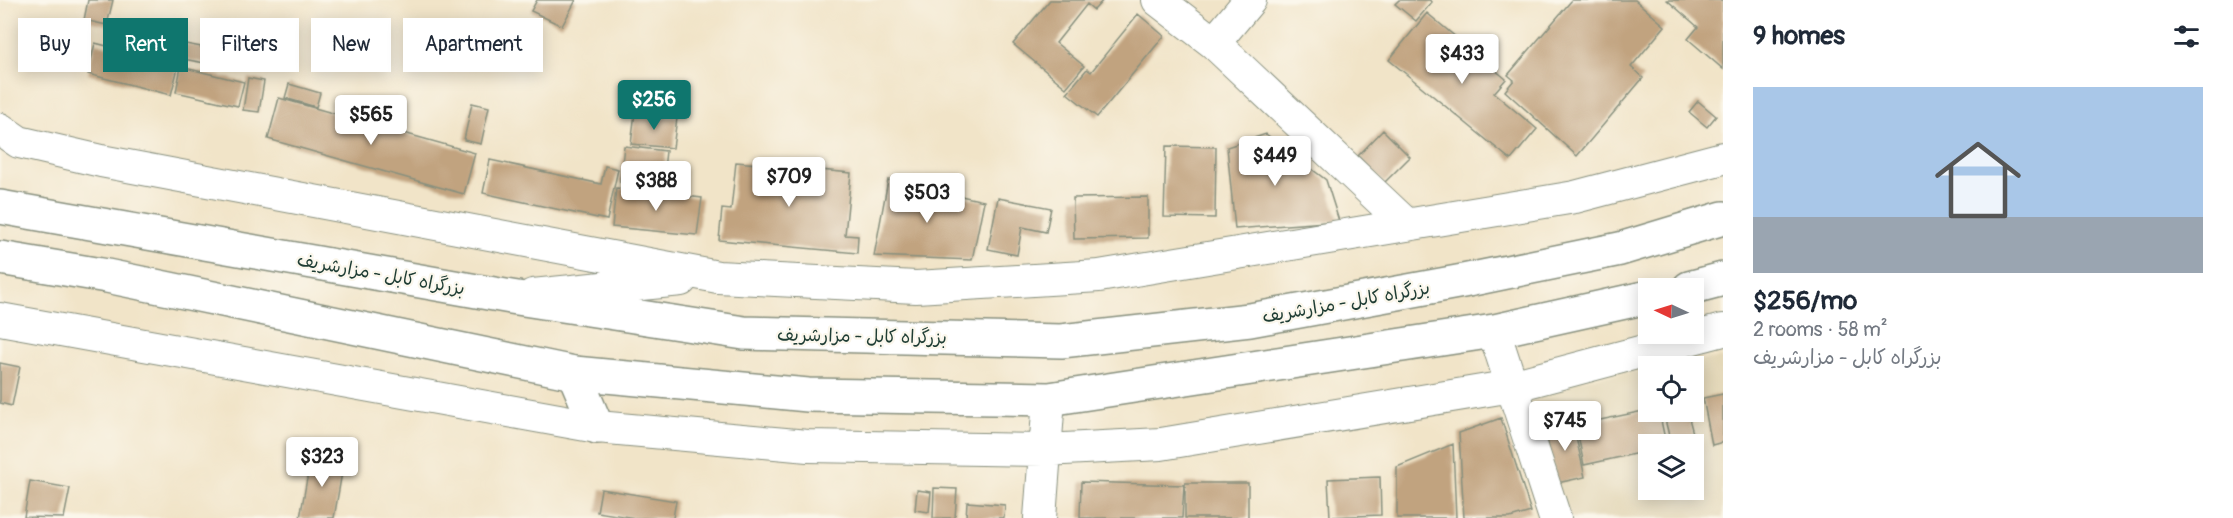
<!DOCTYPE html>
<meta charset="utf-8">
<style>
:root{--surface:#fff;--page:#f6f6f7;--text:#1f2937;--muted:#747a83;--line:#e0e1e3;--accent:#0f766e}
body{margin:0;font-family:Pangolin,"Playpen Sans Arabic",sans-serif;background:var(--page);color:var(--text);height:100vh;display:flex;flex-direction:column;font-size:22px;white-space:nowrap}
*{box-sizing:border-box;margin:0}
p{font-size:20px;color:var(--muted)}
.icon{flex:none;width:33px;height:33px;fill:none;stroke:currentColor;stroke-width:2;stroke-linecap:round;stroke-linejoin:round}
.map{position:relative;flex:1;overflow:hidden}
.side{display:flex;flex-direction:column;background:var(--surface);width:510px}
.side>*{flex:none}
.banner{position:absolute;left:18px;top:18px;width:570px;height:54px;display:flex;gap:12px}
.needle{width:39px;rotate:274deg}
.controls{position:absolute;left:1638px;top:278px;display:grid;gap:12px}
.controls a{display:grid;place-items:center;width:66px;height:66px;border-radius:0px;background:var(--surface);box-shadow:0 3px 15px #0003;font-size:30px}
.price{position:absolute;translate:-50% -51px;padding:0 14px;border-radius:6px;background:#fff;color:#222;font-size:20px;line-height:39px;filter:drop-shadow(0 2px 3px #0008)}
.price::after{content:'';position:absolute;left:50%;top:36px;width:18px;height:14px;margin-left:-9px;background:inherit;clip-path:polygon(0 0,100% 0,50% 100%)}
.price.on{background:var(--accent);color:#fff}
ul{padding:0;list-style:none}
li{display:grid;align-content:center;gap:12px;height:318px;padding:0 30px}
li+li{border-top:2px solid var(--line)}
li span{display:grid;place-items:center;height:186px;border-radius:0px;color:#555}
li>.icon{margin-inline-start:auto}
span .icon{width:108px;height:108px;fill:#fffc;stroke-width:1}
li b{font-size:26px}
h2{display:flex;justify-content:space-between;align-items:center;height:72px;padding:0 30px;font-size:26px}
.pill{padding:0 21px;border-radius:0px;background:var(--surface);box-shadow:0 3px 15px #0003;font-size:21px;line-height:54px}
.pill.on{background:var(--accent);color:#fff}
main{display:flex;flex:1;min-height:0}
.map>svg:first-child{display:block}
</style>
<main>
<div class="map">
<svg width="1723" height="518" viewBox="0 0 1723 518">
<rect width="100%" height="100%" fill="#fbf7ec"/>
<filter id="ink" filterUnits="userSpaceOnUse"><feTurbulence type="fractalNoise" baseFrequency=".0167" numOctaves="2"/><feDisplacementMap in="SourceGraphic" scale="12" xChannelSelector="R" yChannelSelector="G"/><feConvolveMatrix kernelMatrix="1 2 1 2 8 2 1 2 1" color-interpolation-filters="sRGB"/></filter>
<filter id="wash" filterUnits="userSpaceOnUse"><feTurbulence type="fractalNoise" baseFrequency=".008" numOctaves="4" result="noise"/><feDisplacementMap in="SourceGraphic" scale="24" xChannelSelector="R" yChannelSelector="G"/><feGaussianBlur stdDeviation="1.35" result="paint"/><feColorMatrix in="noise" values="0 0 0 0 0 0 0 0 0 0 0 0 0 0 0 0 0 1.4 0 .05"/><feComposite in="paint" operator="in"/></filter>
<g filter="url(#wash)">
<rect width="100%" height="100%" fill="#f1e4c8"/>
<path fill="#e3d7b7" fill-rule="evenodd" d="M 1723,357 L 1723,518 L 1559,518 L 1505,392 L 1648,369 L 1648,411 L 1694,411 L 1694,366 L 1666,366 ZM 1648,444 L 1694,444 L 1694,489 L 1648,489 Z"/>
<g id="blocks">
<path fill="#c1a37f" d="M 88,0 L 113,0 L 107,25 L 84,20 Z
M 537,0 L 576,0 L 562,26 L 531,11 Z
M 1050,0 L 1103,0 L 1094,10 L 1087,4 L 1056,43 L 1084,66 L 1066,88 L 1013,44 Z
M 1399,0 L 1429,0 L 1432,2 L 1416,21 L 1395,4 Z
M 1572,0 L 1635,0 L 1665,26 L 1631,67 L 1643,78 L 1577,156 L 1505,91 L 1514,80 L 1508,75 Z
M 1667,0 L 1723,0 L 1723,69 L 1688,39 L 1698,27 Z
M 1427,13 L 1506,79 L 1494,93 L 1537,129 L 1511,160 L 1389,60 Z
M 1138,14 L 1164,36 L 1097,117 L 1067,93 L 1087,69 L 1091,72 Z
M 159,39 L 207,48 L 205,63 L 156,54 Z
M 95,43 L 179,64 L 171,95 L 88,74 Z
M 181,67 L 244,82 L 238,106 L 176,92 Z
M 248,78 L 264,81 L 259,112 L 243,110 Z
M 289,84 L 320,93 L 316,107 L 285,98 Z
M 279,98 L 475,153 L 464,194 L 268,139 Z
M 340,98 L 376,108 L 372,123 L 336,113 Z
M 1698,101 L 1716,116 L 1707,127 L 1689,112 Z
M 472,103 L 489,107 L 481,144 L 464,140 Z
M 635,113 L 677,118 L 673,148 L 631,144 Z
M 1383,130 L 1410,157 L 1384,183 L 1358,156 Z
M 1266,134 L 1326,180 L 1339,221 L 1235,229 L 1227,147 Z
M 624,146 L 666,151 L 662,187 L 620,182 Z
M 1166,146 L 1216,147 L 1215,218 L 1164,217 Z
M 490,160 L 601,184 L 605,166 L 618,169 L 607,220 L 483,193 Z
M 736,162 L 851,173 L 845,235 L 858,236 L 857,253 L 719,240 L 722,209 L 731,210 Z
M 888,180 L 984,201 L 972,260 L 874,256 Z
M 616,188 L 702,198 L 697,235 L 612,227 Z
M 1148,197 L 1148,238 L 1074,239 L 1073,198 Z
M 998,198 L 1051,208 L 1046,232 L 1022,227 L 1017,255 L 988,249 Z
M 0,363 L 20,367 L 12,406 L 0,403 Z
M 1723,394 L 1723,442 L 1712,445 L 1703,398 Z
M 1648,410 L 1659,411 L 1666,444 L 1648,444 L 1648,451 L 1584,465 L 1576,425 Z
M 1663,411 L 1687,411 L 1697,448 L 1694,449 L 1694,444 L 1671,444 Z
M 1501,418 L 1531,512 L 1510,518 L 1464,518 L 1459,433 Z
M 1572,420 L 1585,477 L 1557,483 L 1544,427 Z
M 1453,444 L 1456,518 L 1397,518 L 1397,467 Z
M 311,456 L 344,461 L 334,518 L 300,518 Z
M 1380,477 L 1381,515 L 1330,517 L 1328,479 Z
M 30,481 L 70,488 L 64,518 L 24,517 Z
M 1081,482 L 1184,485 L 1182,518 L 1080,518 Z
M 1185,483 L 1248,483 L 1248,518 L 1185,518 Z
M 934,488 L 957,489 L 955,518 L 933,518 Z
M 601,489 L 676,501 L 673,518 L 635,518 L 597,512 Z
M 917,490 L 931,492 L 929,512 L 915,510 Z
M 967,502 L 1005,505 L 1004,518 L 966,518 Z"/>
</g>
</g>
<g filter="url(#ink)">
<use href="#blocks" fill-opacity="0" stroke="#88907e" stroke-width="1.5"/>
<g fill="none" stroke-linecap="round" stroke-linejoin="round">
<g stroke="#88907e" stroke-width="34">
<path id="minor" d="M 1158,0 L 1214,43 L 1407,225
M 1214,43 L 1250,0
M 0,129 L 19,142 L 101,161 L 718,277 L 916,287 L 1099,276 L 1575,197 L 1723,158
M 533,295 L 681,280
M 0,319 L 597,427 L 808,446 L 1045,450 L 1161,444 L 1512,386 L 1723,330
M 1494,331 L 1555,518
M 1040,518 L 1049,399"/>
</g>
<g stroke="#88907e" stroke-width="36">
<path id="highway" d="M 0,207 L 511,297 L 744,333 L 1061,341 L 1250,320 L 1463,281 L 1620,249 L 1723,218
M 0,258 L 107,276 L 574,373 L 808,395 L 1049,399 L 1494,331 L 1648,297
M 1689,288 L 1723,279
M 574,373 L 597,427"/>
</g>
<use href="#minor" stroke="#fff" stroke-width="32"/>
<use href="#highway" stroke="#fff" stroke-width="33"/>
</g>
</g>
<g text-anchor="middle" stroke-width="4.5" stroke-linejoin="round" paint-order="stroke">
<g font-size="18" fill="#1f3d34" stroke="#fbf7ec">
<text transform="translate(381 274) rotate(10)" y="6">بزرگراه کابل - مزارشریف</text>
<text transform="translate(1346 302) rotate(-10)" y="6">بزرگراه کابل - مزارشریف</text>
<text transform="translate(862 336) rotate(1)" y="6">بزرگراه کابل - مزارشریف</text>
</g>
</g>
</svg>
<div class="controls">
<a><svg class="needle" viewBox="-14 -14 28 28"><path d="M0-13l5 13h-10z" fill="#e53935"/><path d="M0 13l5-13h-10z" fill="#747a83"/></svg></a>
<a><svg class="icon" aria-label="locate" viewBox="0 0 24 24"><circle cx="12" cy="12" r="6"/><path d="M12 2v4M12 18v4M2 12h4M18 12h4"/></svg></a>
<a><svg class="icon" aria-label="layers" viewBox="0 0 24 24"><path d="M12 4l9 5-9 5-9-5zM3 14l9 5 9-5"/></svg></a>
</div>
<b class="price" style="left:1462px;top:85px">$433</b>
<b class="price on" style="left:654px;top:131px">$256</b>
<b class="price" style="left:371px;top:146px">$565</b>
<b class="price" style="left:1275px;top:187px">$449</b>
<b class="price" style="left:789px;top:208px">$709</b>
<b class="price" style="left:656px;top:212px">$388</b>
<b class="price" style="left:927px;top:224px">$503</b>
<b class="price" style="left:1565px;top:452px">$745</b>
<b class="price" style="left:322px;top:488px">$323</b>
<div class="banner">
<a class="pill">Buy</a>
<a class="pill on">Rent</a>
<a class="pill">Filters</a>
<a class="pill">New</a>
<a class="pill">Apartment</a>
</div>
</div>
<section class="side">
<h2>9 homes<svg class="icon" aria-label="filters" viewBox="0 0 24 24"><path d="M4 7h16M4 17h16"/><circle cx="9" cy="7" r="2"/><circle cx="15" cy="17" r="2"/></svg></h2>
<ul>
<li><span style="background:linear-gradient(#a9c7e8 70%,#9aa5b1 0)"><svg class="icon" aria-label="home" viewBox="0 0 24 24"><path d="M3 11l9-7 9 7M6 9v11h12V9"/></svg></span><div><b>$256/mo</b><p>2 rooms · 58 m²</p><p>بزرگراه کابل - مزارشریف</p></div></li>
</ul>
</section>
</main>
